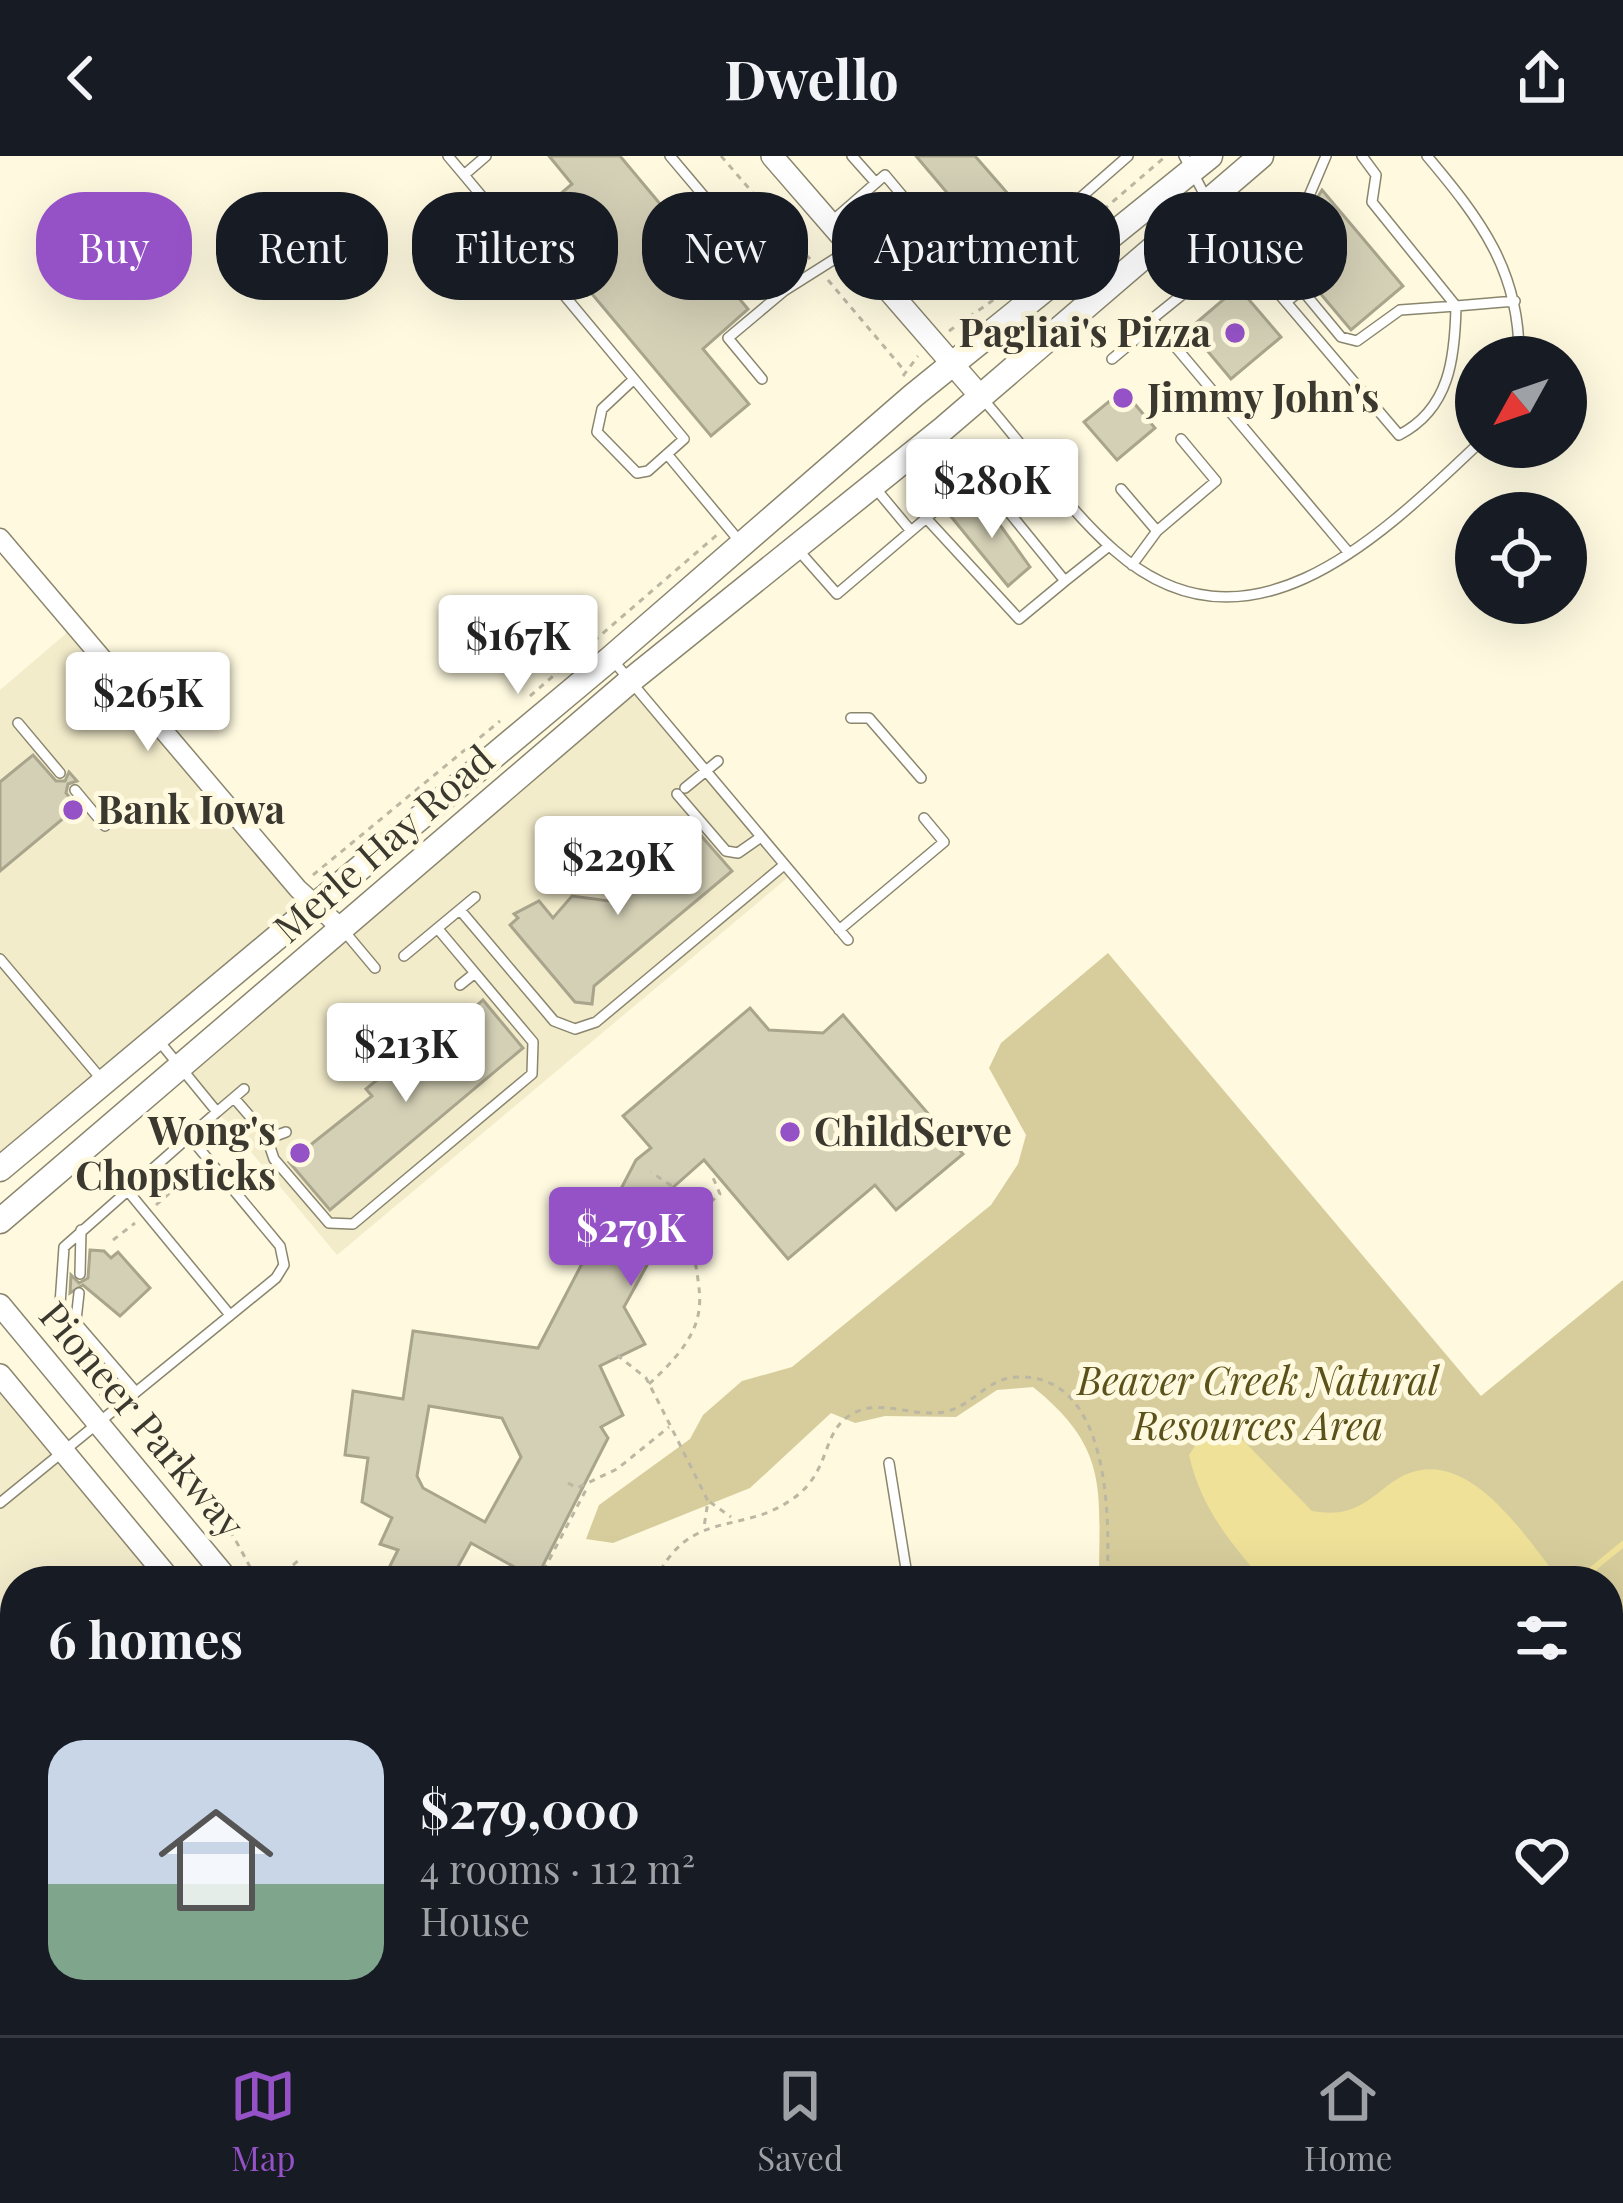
<!DOCTYPE html>
<meta charset="utf-8">
<style>
:root{--surface:#171b24;--page:#242831;--text:#f1f3f6;--muted:#9ea1a6;--line:#363941;--accent:#9552c6}
body{margin:0;font-family:"Playfair Display",serif;background:var(--page);color:var(--text);height:100vh;display:flex;flex-direction:column;font-size:45px;white-space:nowrap}
*{box-sizing:border-box;margin:0}
p{font-size:39px;color:var(--muted)}
.icon{flex:none;width:66px;height:66px;fill:none;stroke:currentColor;stroke-width:2;stroke-linecap:round;stroke-linejoin:round}
.map{position:relative;flex:1;overflow:hidden}
.side{position:absolute;left:0px;top:1410px;width:1623px;height:471px;display:flex;flex-direction:column;background:var(--surface);border-radius:48px 48px 0 0;box-shadow:0 12px 48px #0002}
.side>*{flex:none}
.banner{position:absolute;left:36px;top:36px;width:1551px;height:108px;display:flex;gap:24px}
.needle{width:78px;rotate:230deg}
.controls{position:absolute;left:1455px;top:180px;display:grid;gap:24px}
.controls a{display:grid;place-items:center;width:132px;height:132px;border-radius:50%;background:var(--surface);box-shadow:0 12px 48px #0002;font-size:60px}
.price{position:absolute;translate:-50% -102px;padding:0 27px;border-radius:12px;background:#fff;color:#222;font-size:39px;line-height:78px;filter:drop-shadow(0 3px 6px #0008)}
.price::after{content:'';position:absolute;left:50%;top:72px;width:36px;height:27px;margin-left:-18px;background:inherit;clip-path:polygon(0 0,100% 0,50% 100%)}
.price.on{background:var(--accent);color:#fff}
ul{padding:0;list-style:none}
li{display:flex;align-items:center;gap:36px;height:300px;padding:0 48px}
li span{display:grid;place-items:center;flex:none;width:336px;height:240px;border-radius:36px;color:#555}
li>.icon{margin-inline-start:auto}
span .icon{width:144px;height:144px;fill:#fffc;stroke-width:1}
li b{font-size:51px}
h2{display:flex;justify-content:space-between;align-items:center;height:144px;padding:0 48px;font-size:51px}
.chip{padding:0 42px;border-radius:48px;background:var(--surface);box-shadow:0 12px 48px #0002;font-size:42px;line-height:108px}
.chip.on{background:var(--accent);color:#fff}
header{display:flex;justify-content:space-between;align-items:center;height:156px;padding:0 48px;background:var(--surface);font-size:54px;font-weight:700}
.dock{display:flex;justify-content:space-around;align-items:center;height:168px;border-top:3px solid var(--line);background:var(--surface);font-size:33px;color:var(--muted)}
.dock a{display:grid;justify-items:center;gap:6px}
.dock .on{color:var(--accent)}
.map>svg:first-child{display:block}
</style>
<header><svg class="icon" aria-label="back" viewBox="0 0 24 24"><path d="M15 5l-7 7 7 7"/></svg>Dwello<svg class="icon" aria-label="share" viewBox="0 0 24 24"><path d="M12 15V3M7 8l5-5 5 5M5 13v7h14v-7"/></svg></header>
<div class="map">
<svg width="1623" height="1879" viewBox="0 0 1623 1879">
<rect width="100%" height="100%" fill="#fef9df"/>
<path fill="#f3eccb" d="M 75,470 L 316,751 L 0,1013 L 0,534 Z
M 630,525 L 792,718 L 337,1099 L 181,912 Z
M 0,1219 L 171,1425 L 15,1425 L 15,1676 L 0,1689 Z"/>
<path fill="#d7cd9c" d="M 1108,797 L 1481,1240 L 1623,1124 L 1623,1879 L 1231,1879 L 1247,1866 L 1608,1866 L 1608,1425 L 1099,1425 C 1099,1334 1110,1293 1033,1231 L 997,1234 L 956,1261 L 885,1260 L 855,1267 L 831,1257 L 750,1332 L 613,1387 L 586,1383 L 599,1349 L 690,1283 L 703,1259 L 742,1225 L 792,1211 L 991,1049 L 1018,1008 L 1026,979 L 989,912 L 1001,887 Z"/>
<path fill="#efe198" d="M 1216,1272 L 1233,1274 L 1312,1355 C 1346,1361 1361,1351 1387,1330 C 1459,1273 1521,1376 1561,1425 L 1263,1425 C 1229,1384 1201,1352 1189,1299 L 1201,1281 Z"/>
<g fill="none" stroke-linecap="round" stroke-linejoin="round">
<path stroke="#efe198" stroke-width="6" d="M 1578,1425 L 1623,1388"/>
</g>
<path fill="#d4d0b6" stroke="#a9a48c" stroke-width="3" fill-rule="evenodd" d="M 549,0 L 620,0 L 748,153 L 703,193 L 749,248 L 711,280 L 530,64 L 572,28 Z
M 916,0 L 975,0 L 1016,47 L 981,77 Z
M 1322,34 L 1403,130 L 1351,174 L 1272,80 L 1314,47 Z
M 1238,131 L 1281,181 L 1231,223 L 1189,173 Z
M 1123,234 L 1155,272 L 1117,304 L 1084,266 Z
M 978,338 L 1030,411 L 1008,430 L 948,357 L 966,358 Z
M 33,599 L 56,625 L 65,625 L 69,616 L 77,625 L 68,628 L 66,637 L 77,651 L 0,715 L 0,626 Z
M 697,675 L 732,715 L 594,830 L 592,848 L 575,846 L 510,769 L 518,762 L 514,758 L 539,745 L 553,762 L 572,740 L 609,745 Z
M 483,844 L 523,892 L 330,1054 L 289,1006 L 372,940 L 366,933 L 395,909 L 402,916 Z
M 750,852 L 769,874 L 823,877 L 843,859 L 963,998 L 896,1054 L 875,1029 L 788,1103 L 704,1004 L 669,1035 L 684,1042 L 624,1151 L 645,1188 L 600,1210 L 623,1259 L 601,1271 L 608,1282 L 536,1423 L 471,1387 L 450,1425 L 417,1425 L 390,1410 L 398,1394 L 380,1388 L 392,1362 L 362,1346 L 368,1302 L 345,1299 L 353,1235 L 403,1243 L 413,1175 L 538,1192 L 636,1004 L 651,992 L 623,960 ZM 429,1250 L 502,1262 L 521,1301 L 485,1366 L 423,1332 L 417,1320 Z
M 90,1094 L 104,1095 L 111,1102 L 118,1096 L 150,1132 L 120,1160 L 83,1129 L 70,1137 L 71,1119 L 79,1127 L 88,1122 Z
M 15,1480 L 15,1559 L 0,1571 L 0,1492 Z"/>
<g fill="none" stroke-linecap="round" stroke-linejoin="round">
<g stroke="#8a866e" stroke-width="12">
<path id="service" d="M 448,0 L 464,19 L 684,283 L 648,315 L 637,317 L 597,276 L 602,253 L 634,223
M 670,0 L 784,135 L 852,92
M 852,0 L 876,27
M 1184,0 L 1219,66 L 1240,92 L 1152,163 L 1349,397
M 1326,0 L 1309,40 L 1240,92 L 1399,279 C 1450,253 1455,201 1456,150 L 1515,145
M 1362,0 L 1376,19 L 1372,46 L 1456,150
M 1427,0 C 1480,63 1520,115 1519,201
M 464,19 L 486,0
M 830,67 L 885,19 L 967,117 L 977,123 L 990,121 L 1128,0
M 1039,79 L 1093,139
M 1286,146 L 1302,134 L 1341,181 L 1357,185 L 1400,154 L 1456,150
M 1112,203 L 1155,167
M 762,223 L 728,182 L 784,135
M 981,241 C 1025,290 1065,351 1114,394 C 1246,511 1377,384 1476,290
M 667,298 L 741,387
M 876,333 L 911,375
M 1121,333 L 1157,375
M 799,395 L 837,438 L 937,353 L 982,323 L 1065,425 L 1019,463 L 926,362
M 1132,409 L 1157,375 L 1216,325 L 1181,283
M 1065,425 L 1109,390
M 611,502 L 848,784
M 851,562 L 869,562 L 921,622
M 18,567 L 60,617
M 685,632 L 718,605
M 75,634 L 105,670
M 677,638 L 726,695 L 738,697 L 761,681
M 460,754 L 554,865 L 575,873 L 596,866 L 784,709
M 839,774 L 944,686 L 924,662
M 344,775 L 375,812
M 404,800 L 475,741
M 0,803 L 103,925
M 460,829 L 475,817
M 159,885 L 217,956 L 244,933
M 234,942 L 266,979 L 274,1003 L 329,1067 L 353,1068 L 532,918 L 533,886 L 438,773
M 267,983 L 286,976
M 127,1034 L 230,1159
M 80,1118 L 81,1074
M 76,1164 L 79,1137
M 135,1235 L 60,1148 L 64,1091 L 217,956
M 889,1307 L 908,1425
M 0,1347 L 276,1122 L 284,1109 L 280,1090 L 188,979
M 0,1652 L 15,1671
M 779,1866 L 787,1879"/>
</g>
<g stroke="#8a866e" stroke-width="21">
<path id="minor" d="M 0,382 L 298,733 L 340,771
M 0,1689 L 15,1676
M 0,1846 L 15,1864
M 841,1879 L 853,1866"/>
</g>
<g stroke="#8a866e" stroke-width="24">
<path id="tertiary" d="M 772,0 L 981,241
M 0,1149 L 229,1425
M 0,1219 L 171,1425
M 535,1866 L 544,1879
M 592,1866 L 600,1879"/>
</g>
<g stroke="#8a866e" stroke-width="27">
<path id="secondary" d="M 0,1013 L 611,502 L 914,239 L 1210,0
M 0,1065 L 630,525 L 943,273 L 1261,0"/>
</g>
<path stroke="#bbb7a2" stroke-width="3" stroke-dasharray="6 6" stroke-linecap="butt" d="M 721,0 L 810,103
M 1067,85 L 1166,0
M 828,124 L 903,213
M 949,175 L 999,140
M 903,220 L 918,200
M 923,314 L 939,334
M 530,540 L 718,378
M 313,719 L 500,565
M 156,1049 L 182,1026
M 692,1062 L 720,1038 L 711,1017
M 113,1084 L 135,1067
M 617,1199 L 646,1222 L 662,1253 L 708,1345 L 704,1371
M 70,1200 L 105,1244
M 649,1228 C 735,1150 683,1133 694,1045 L 651,1016
M 146,1291 C 198,1314 233,1376 257,1425
M 568,1327 L 577,1332 L 617,1313 L 669,1271
M 710,1346 L 731,1361
M 275,1425 L 300,1403
M 538,1425 L 588,1330
M 655,1425 C 689,1352 741,1379 791,1344 C 830,1318 821,1282 846,1262 C 875,1239 911,1262 944,1256 C 972,1251 987,1222 1017,1221 C 1111,1217 1110,1364 1107,1425
M 1608,1822 L 1623,1774
M 207,1866 L 219,1879
M 942,1866 L 966,1879
M 1485,1866 L 1492,1879
M 239,1879 L 247,1866
M 408,1879 L 441,1866
M 1325,1879 L 1327,1866
M 1591,1879 L 1595,1866"/>
<use href="#service" stroke="#fff" stroke-width="9"/>
<use href="#minor" stroke="#fff" stroke-width="18"/>
<use href="#tertiary" stroke="#fff" stroke-width="21"/>
<use href="#secondary" stroke="#fff" stroke-width="24"/>
</g>
<g fill="#9552c6" stroke="#fef9df" stroke-width="4.5">
<circle cx="1235" cy="177" r="12"/>
<circle cx="1123" cy="242" r="12"/>
<circle cx="73" cy="654" r="12"/>
<circle cx="790" cy="976" r="12"/>
<circle cx="300" cy="997" r="12"/>
</g>
<g text-anchor="middle" stroke-width="10" stroke-linejoin="round" paint-order="stroke">
<g font-size="39" font-weight="bold" fill="#3b392f" stroke="#fef9df" text-anchor="start">
<text x="1211" y="191" text-anchor="end">Pagliai's Pizza</text>
<text x="1147" y="256">Jimmy John's</text>
<text x="97" y="668">Bank Iowa</text>
<text x="276" y="989" text-anchor="end">Wong's<tspan x="276" dy="45">Chopsticks</tspan></text>
<text x="814" y="990">ChildServe</text>
</g>
<g font-size="39" fill="#3b392f" stroke="#fef9df">
<text transform="translate(384 688) rotate(-41)" y="14">Merle Hay Road</text>
<text transform="translate(142 1264) rotate(50)" y="14">Pioneer Parkway</text>
</g>
<g font-size="39" font-style="italic" fill="#5b511a" stroke="#fef9df">
<text x="1258" y="1239">Beaver Creek Natural<tspan x="1258" dy="45">Resources Area</tspan></text>
</g>
</g>
</svg>
<div class="controls">
<a><svg class="needle" viewBox="-14 -14 28 28"><path d="M0-13l5 13h-10z" fill="#e53935"/><path d="M0 13l5-13h-10z" fill="#9ea1a6"/></svg></a>
<a><svg class="icon" aria-label="locate" viewBox="0 0 24 24"><circle cx="12" cy="12" r="6"/><path d="M12 2v4M12 18v4M2 12h4M18 12h4"/></svg></a>
</div>
<b class="price" style="left:992px;top:385px">$280K</b>
<b class="price" style="left:518px;top:541px">$167K</b>
<b class="price" style="left:148px;top:598px">$265K</b>
<b class="price" style="left:618px;top:762px">$229K</b>
<b class="price" style="left:406px;top:949px">$213K</b>
<b class="price on" style="left:631px;top:1133px">$279K</b>
<div class="banner">
<a class="chip on">Buy</a>
<a class="chip">Rent</a>
<a class="chip">Filters</a>
<a class="chip">New</a>
<a class="chip">Apartment</a>
<a class="chip">House</a>
</div>
<section class="side">
<h2>6 homes<svg class="icon" aria-label="filters" viewBox="0 0 24 24"><path d="M4 7h16M4 17h16"/><circle cx="9" cy="7" r="2"/><circle cx="15" cy="17" r="2"/></svg></h2>
<ul>
<li><span style="background:linear-gradient(#c9d6e8 60%,#7fa58c 0)"><svg class="icon" aria-label="home" viewBox="0 0 24 24"><path d="M3 11l9-7 9 7M6 9v11h12V9"/></svg></span><div><b>$279,000</b><p>4 rooms · 112 m²</p><p>House</p></div><svg class="icon" aria-label="heart" viewBox="0 0 24 24"><path d="M12 20l-8-8c-3-5 5-10 8-4 3-6 11-1 8 4z"/></svg></li>
</ul>
</section>
</div>
<nav class="dock">
<a class="on"><svg class="icon" aria-label="map" viewBox="0 0 24 24"><path d="M3 6l6-2 6 2 6-2v14l-6 2-6-2-6 2zM9 4v14M15 6v14"/></svg>Map</a>
<a><svg class="icon" aria-label="saved" viewBox="0 0 24 24"><path d="M7 4h10v16l-5-4-5 4z"/></svg>Saved</a>
<a><svg class="icon" aria-label="home" viewBox="0 0 24 24"><path d="M3 11l9-7 9 7M6 9v11h12V9"/></svg>Home</a>
</nav>
